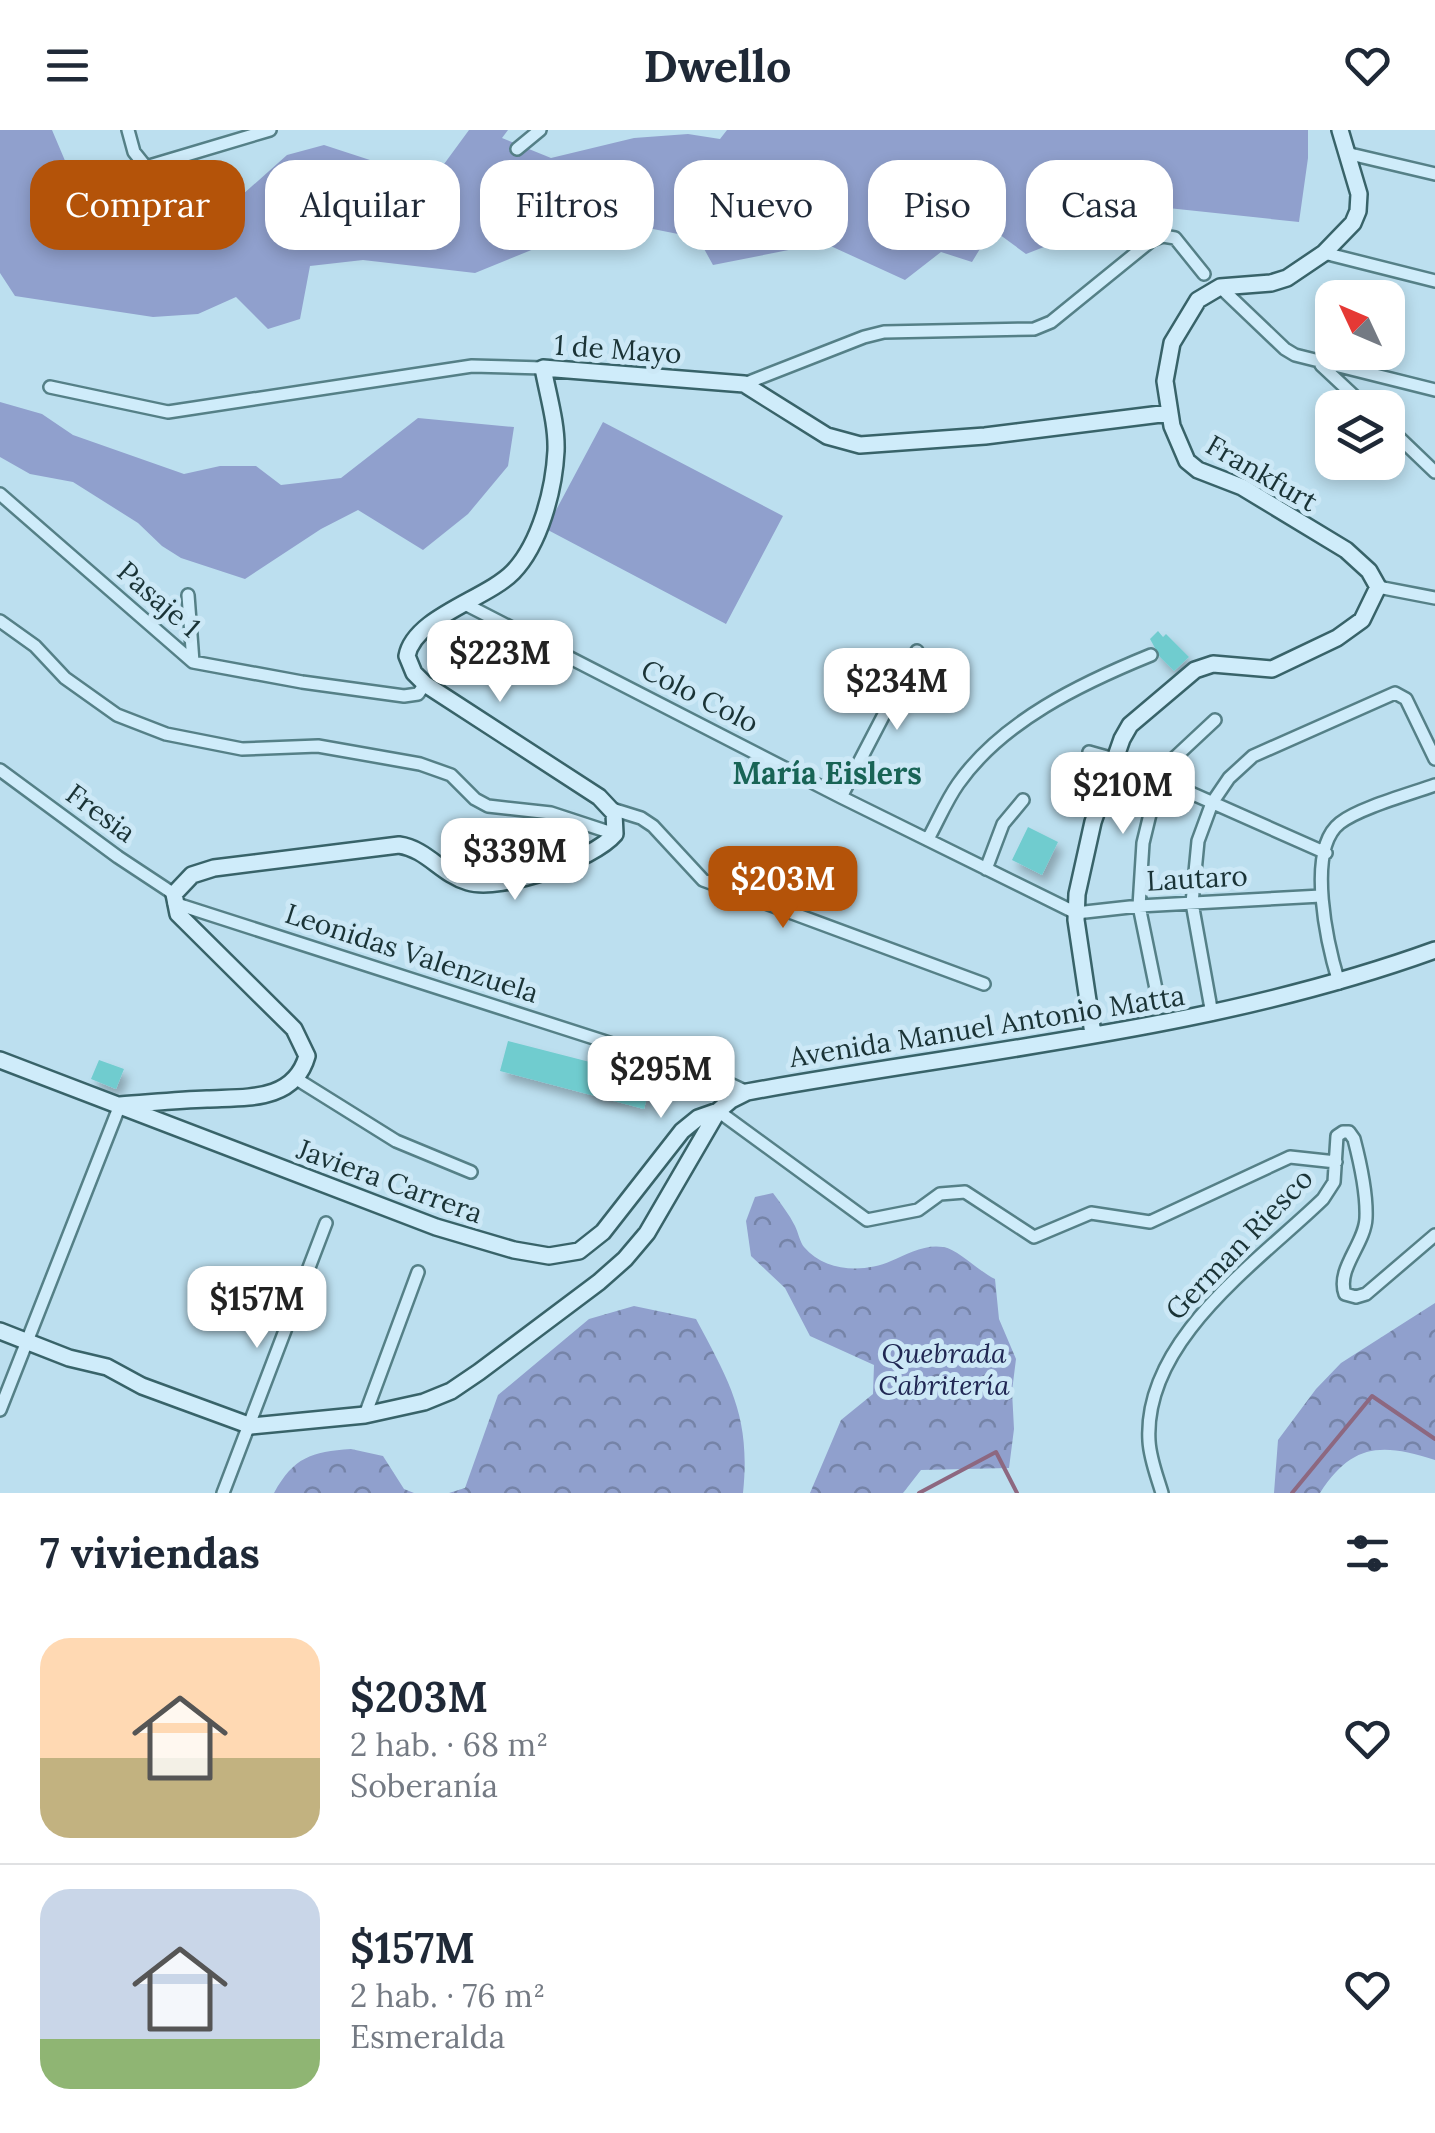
<!DOCTYPE html>
<html lang="es">
<meta charset="utf-8">
<style>
:root{--surface:#fff;--page:#f6f6f7;--text:#1f2937;--muted:#747a83;--line:#e0e1e3;--accent:#b45309}
body{margin:0;font-family:Lora,serif;background:var(--page);color:var(--text);height:100vh;display:flex;flex-direction:column;font-size:38px;white-space:nowrap}
*{box-sizing:border-box;margin:0}
p{font-size:32px;color:var(--muted)}
.icon{flex:none;width:55px;height:55px;fill:none;stroke:currentColor;stroke-width:2;stroke-linecap:round;stroke-linejoin:round}
.map{position:relative;height:1363px;overflow:hidden}
.panel{display:flex;flex-direction:column;background:var(--surface);flex:1}
.panel>*{flex:none}
.top-card{position:absolute;left:30px;top:30px;width:1375px;height:90px;display:flex;gap:20px}
.needle{width:65px;rotate:314deg}
.fabs{position:absolute;left:1315px;top:150px;display:grid;gap:20px}
.fabs a{display:grid;place-items:center;width:90px;height:90px;border-radius:20px;background:var(--surface);box-shadow:0 5px 15px #0003;font-size:50px}
.price{position:absolute;translate:-50% -85px;padding:0 22px;border-radius:20px;background:#fff;color:#222;font-size:32px;line-height:65px;filter:drop-shadow(0 2px 5px #0008)}
.price::after{content:'';position:absolute;left:50%;top:60px;width:30px;height:22px;margin-left:-15px;background:inherit;clip-path:polygon(0 0,100% 0,50% 100%)}
.price.active{background:var(--accent);color:#fff}
ul{padding:0;list-style:none}
li{display:flex;align-items:center;gap:30px;height:250px;padding:0 40px}
li+li{border-top:2px solid var(--line)}
li span{display:grid;place-items:center;flex:none;width:280px;height:200px;border-radius:30px;color:#555}
li>.icon{margin-inline-start:auto}
span .icon{width:120px;height:120px;fill:#fffc;stroke-width:1}
li b{font-size:42px}
h2{display:flex;justify-content:space-between;align-items:center;height:120px;padding:0 40px;font-size:42px}
.chip{padding:0 35px;border-radius:30px;background:var(--surface);box-shadow:0 5px 15px #0003;font-size:35px;line-height:90px}
.chip.active{background:var(--accent);color:#fff}
header{display:flex;justify-content:space-between;align-items:center;height:130px;padding:0 40px;background:var(--surface);font-size:45px;font-weight:800}
.map>svg:first-child{display:block}
</style>
<header><svg class="icon" aria-label="menu" viewBox="0 0 24 24"><path d="M4 6h16M4 12h16M4 18h16"/></svg>Dwello<svg class="icon" aria-label="heart" viewBox="0 0 24 24"><path d="M12 20l-8-8c-3-5 5-10 8-4 3-6 11-1 8 4z"/></svg></header>
<div class="map">
<svg width="1435" height="1363" viewBox="0 0 1435 1363">
<defs>
<pattern id="forest-crowns" width="20" height="18" patternUnits="userSpaceOnUse" patternTransform="scale(2.5)"><rect width="20" height="18" fill="#90a0cd"/><path d="M2 6a3 3 0 1 1 6 0M12 15a3 3 0 1 1 6 0" fill="none" stroke="#7583a7"/></pattern>
<filter id="shadow"><feDropShadow dx="5" dy="8" stdDeviation="5" flood-color="#0004"/></filter>
</defs>
<rect width="100%" height="100%" fill="#bcdfef"/>
<path fill="#90a0cd" d="M 0,0 L 52,0 L 91,92 L 166,90 L 223,82 L 287,25 L 324,15 L 373,31 L 391,49 L 436,45 L 469,0 L 508,0 L 502,8 L 551,28 L 634,8 L 688,4 L 720,9 L 727,0 L 1308,0 L 1308,28 L 1299,92 L 1149,76 L 1026,124 L 992,99 L 972,132 L 941,122 L 905,150 L 824,113 L 713,135 L 698,108 L 638,96 L 578,101 L 475,143 L 363,130 L 310,136 L 300,189 L 268,199 L 236,167 L 198,184 L 153,187 L 15,166 L 0,143 Z
M 0,272 L 42,284 L 73,305 L 184,344 L 220,336 L 256,336 L 281,355 L 341,348 L 418,288 L 514,297 L 508,336 L 468,384 L 423,420 L 358,380 L 321,399 L 245,449 L 181,428 L 162,416 L 138,393 L 73,352 L 30,344 L 0,327 Z
M 603,292 L 783,386 L 726,494 L 546,399 Z"/>
<path fill="url(#forest-crowns)" d="M 773,1063 C 781,1074 789,1084 795,1096 C 798,1102 800,1112 804,1117 C 825,1142 864,1143 891,1131 C 907,1124 925,1114 943,1117 C 958,1119 978,1141 995,1149 L 999,1189 L 1016,1229 L 1012,1261 L 1014,1299 L 1009,1338 L 921,1340 L 903,1363 L 810,1363 L 841,1290 L 873,1264 L 874,1235 L 810,1206 L 785,1158 L 751,1126 L 746,1091 L 755,1067 Z
M 1435,1173 L 1435,1330 C 1382,1313 1352,1313 1320,1363 L 1274,1363 L 1278,1310 L 1316,1259 L 1341,1233 Z
M 634,1176 L 696,1189 C 730,1253 751,1287 743,1363 L 449,1363 L 465,1358 L 498,1265 L 589,1189 Z
M 351,1319 L 383,1326 L 404,1359 L 414,1363 L 274,1363 C 294,1327 311,1322 351,1319 Z"/>
<g fill="none" stroke-linecap="round" stroke-linejoin="round">
<path stroke="#8d6880" stroke-width="4" d="M 919,1363 L 996,1322 L 1017,1363
M 1292,1363 L 1372,1266 L 1435,1309"/>
</g>
<path fill="#70cccf" filter="url(#shadow)" d="M 1158,501 L 1163,507 L 1166,504 L 1189,527 L 1174,541 L 1160,527 L 1150,509 Z
M 1028,697 L 1058,712 L 1042,745 L 1012,730 Z
M 508,911 L 652,948 L 644,979 L 500,941 Z
M 99,930 L 124,939 L 116,959 L 91,949 Z"/>
<g fill="none" stroke-linecap="round" stroke-linejoin="round">
<g stroke="#558087" stroke-width="16">
<path id="street" d="M 128,0 L 134,22 L 146,37 L 270,0
M 517,19 L 540,0
M 1346,23 L 1435,44
M 1324,123 L 1435,151
M 1220,157 L 1285,219 L 1295,225 L 1435,260
M 1321,235 L 1367,278
M 744,254 L 864,207 L 884,202 L 1034,199 L 1051,192 L 1152,110 L 1163,106 L 1175,108 L 1204,144
M 50,257 L 168,282 L 472,236 L 543,238
M 1388,297 L 1435,342
M 0,364 L 193,532 L 302,552 L 404,566 L 418,564 L 425,554
M 1378,457 L 1435,468
M 188,465 L 193,532
M 463,473 L 841,667 L 1076,783 L 1139,776 L 1321,766
M 0,491 L 35,516 L 65,548 L 117,585 L 166,604 L 242,619 L 318,616 L 420,634 L 451,645 L 475,669 L 488,676 L 551,683 L 615,704
M 1089,622 L 1114,629 L 1326,723
M 0,640 L 118,727 L 174,764
M 841,667 L 917,521
M 612,679 L 641,688 L 653,696 L 703,750 L 984,854
M 928,709 C 938,691 946,671 958,654 C 1002,591 1082,553 1151,525
M 986,739 L 1003,694 L 1023,670
M 174,773 L 715,947 L 747,962
M 1339,853 C 1328,817 1305,720 1340,693 C 1359,678 1410,664 1435,655
M 1156,859 L 1139,776 L 1143,713 L 1151,680 L 1170,632 L 1215,590
M 1212,884 L 1192,773 L 1198,711 L 1212,673 L 1229,648 L 1253,626 L 1395,563 L 1406,569 L 1435,629
M 295,948 L 396,1011 L 471,1042
M 718,981 L 867,1090 L 918,1080 L 940,1064 L 965,1062 L 1034,1107 L 1091,1083 L 1150,1092 L 1290,1027 L 1336,1032
M 0,1280 L 120,975
M 365,1285 L 418,1142
M 223,1363 L 326,1093
M 1162,1363 C 1157,1346 1150,1329 1149,1311 C 1143,1210 1258,1132 1323,1069 L 1334,1052 L 1337,1006 L 1343,1002 L 1349,1002 L 1354,1009 C 1360,1032 1367,1064 1366,1088 C 1365,1114 1336,1139 1345,1164 L 1356,1167 L 1366,1164 L 1435,1105"/>
</g>
<g stroke="#386369" stroke-width="20">
<path id="secondary" d="M 1093,904 L 1076,790 L 1077,764 L 1093,692 L 1122,609 L 1130,595 L 1195,540 L 1213,534 L 1272,539 L 1337,508 L 1362,490 L 1378,457 L 1369,441 L 1346,420 L 1242,357 L 1198,340 L 1187,331 L 1172,296 L 1165,251 L 1172,213 L 1198,170 L 1220,157 L 1271,153 L 1287,148 L 1324,123 L 1353,93 L 1358,81 L 1359,64 L 1340,0
M 0,930 L 436,1097 L 514,1120 L 549,1126 L 579,1121 L 603,1102 L 682,1001 L 698,988 L 718,981
M 120,975 C 149,973 178,970 207,969 C 246,967 294,972 307,926 L 294,899 L 178,784 L 174,764 L 192,745 L 214,738 L 399,715 C 427,719 441,744 468,752 C 501,762 593,730 615,704 L 614,683 L 599,667 L 425,554 L 414,543 L 407,526 C 414,487 487,469 513,442 C 540,414 554,360 556,321 C 557,294 548,265 543,238 L 744,254 L 827,306 L 860,315 L 985,306 L 1169,283
M 0,1201 L 69,1228 L 107,1237 L 142,1256 L 251,1296 L 365,1285 L 424,1272 L 451,1261 L 479,1242 L 599,1152 L 625,1129 L 647,1103 L 718,981 L 731,970 L 747,962 C 978,920 1214,900 1435,820"/>
</g>
<use href="#street" stroke="#cfecfa" stroke-width="11"/>
<use href="#secondary" stroke="#cfecfa" stroke-width="15"/>
</g>
<g text-anchor="middle" stroke-width="10" stroke-linejoin="round" paint-order="stroke">
<g font-size="28" fill="#1a3336" stroke="#cce8f6">
<text transform="translate(618 219) rotate(4)" y="10">1 de Mayo</text>
<text transform="translate(1262 343) rotate(30)" y="10">Frankfurt</text>
<text transform="translate(159 469) rotate(41)" y="10">Pasaje 1</text>
<text transform="translate(700 566) rotate(27)" y="10">Colo Colo</text>
<text transform="translate(101 683) rotate(36)" y="10">Fresia</text>
<text transform="translate(1197 748) rotate(-3)" y="10">Lautaro</text>
<text transform="translate(412 823) rotate(18)" y="10">Leonidas Valenzuela</text>
<text transform="translate(987 896) rotate(-9)" y="10">Avenida Manuel Antonio Matta</text>
<text transform="translate(390 1051) rotate(20)" y="10">Javiera Carrera</text>
<text transform="translate(1239 1114) rotate(-46)" y="10">German Riesco</text>
</g>
<g font-size="28" font-style="italic" fill="#202753" stroke="#cce8f6">
<text x="944" y="1233">Quebrada<tspan x="944" dy="32">Cabritería</tspan></text>
</g>
<g font-size="30" font-weight="bold" fill="#186456" stroke="#cce8f6">
<text x="827" y="654">María Eislers</text>
</g>
</g>
</svg>
<div class="fabs">
<a><svg class="needle" viewBox="-14 -14 28 28"><path d="M0-13l5 13h-10z" fill="#e53935"/><path d="M0 13l5-13h-10z" fill="#747a83"/></svg></a>
<a><svg class="icon" aria-label="layers" viewBox="0 0 24 24"><path d="M12 4l9 5-9 5-9-5zM3 14l9 5 9-5"/></svg></a>
</div>
<b class="price" style="left:500px;top:575px">$223M</b>
<b class="price" style="left:897px;top:603px">$234M</b>
<b class="price" style="left:1123px;top:707px">$210M</b>
<b class="price" style="left:515px;top:773px">$339M</b>
<b class="price active" style="left:783px;top:801px">$203M</b>
<b class="price" style="left:661px;top:991px">$295M</b>
<b class="price" style="left:257px;top:1221px">$157M</b>
<div class="top-card">
<a class="chip active">Comprar</a>
<a class="chip">Alquilar</a>
<a class="chip">Filtros</a>
<a class="chip">Nuevo</a>
<a class="chip">Piso</a>
<a class="chip">Casa</a>
</div>
</div>
<section class="panel">
<h2>7 viviendas<svg class="icon" aria-label="filters" viewBox="0 0 24 24"><path d="M4 7h16M4 17h16"/><circle cx="9" cy="7" r="2"/><circle cx="15" cy="17" r="2"/></svg></h2>
<ul>
<li><span style="background:linear-gradient(#ffd9b3 60%,#c2b280 0)"><svg class="icon" aria-label="home" viewBox="0 0 24 24"><path d="M3 11l9-7 9 7M6 9v11h12V9"/></svg></span><div><b>$203M</b><p>2 hab. · 68 m²</p><p>Soberanía</p></div><svg class="icon" aria-label="heart" viewBox="0 0 24 24"><path d="M12 20l-8-8c-3-5 5-10 8-4 3-6 11-1 8 4z"/></svg></li>
<li><span style="background:linear-gradient(#c9d6e8 75%,#8fb573 0)"><svg class="icon" aria-label="home" viewBox="0 0 24 24"><path d="M3 11l9-7 9 7M6 9v11h12V9"/></svg></span><div><b>$157M</b><p>2 hab. · 76 m²</p><p>Esmeralda</p></div><svg class="icon" aria-label="heart" viewBox="0 0 24 24"><path d="M12 20l-8-8c-3-5 5-10 8-4 3-6 11-1 8 4z"/></svg></li>
</ul>
</section>
